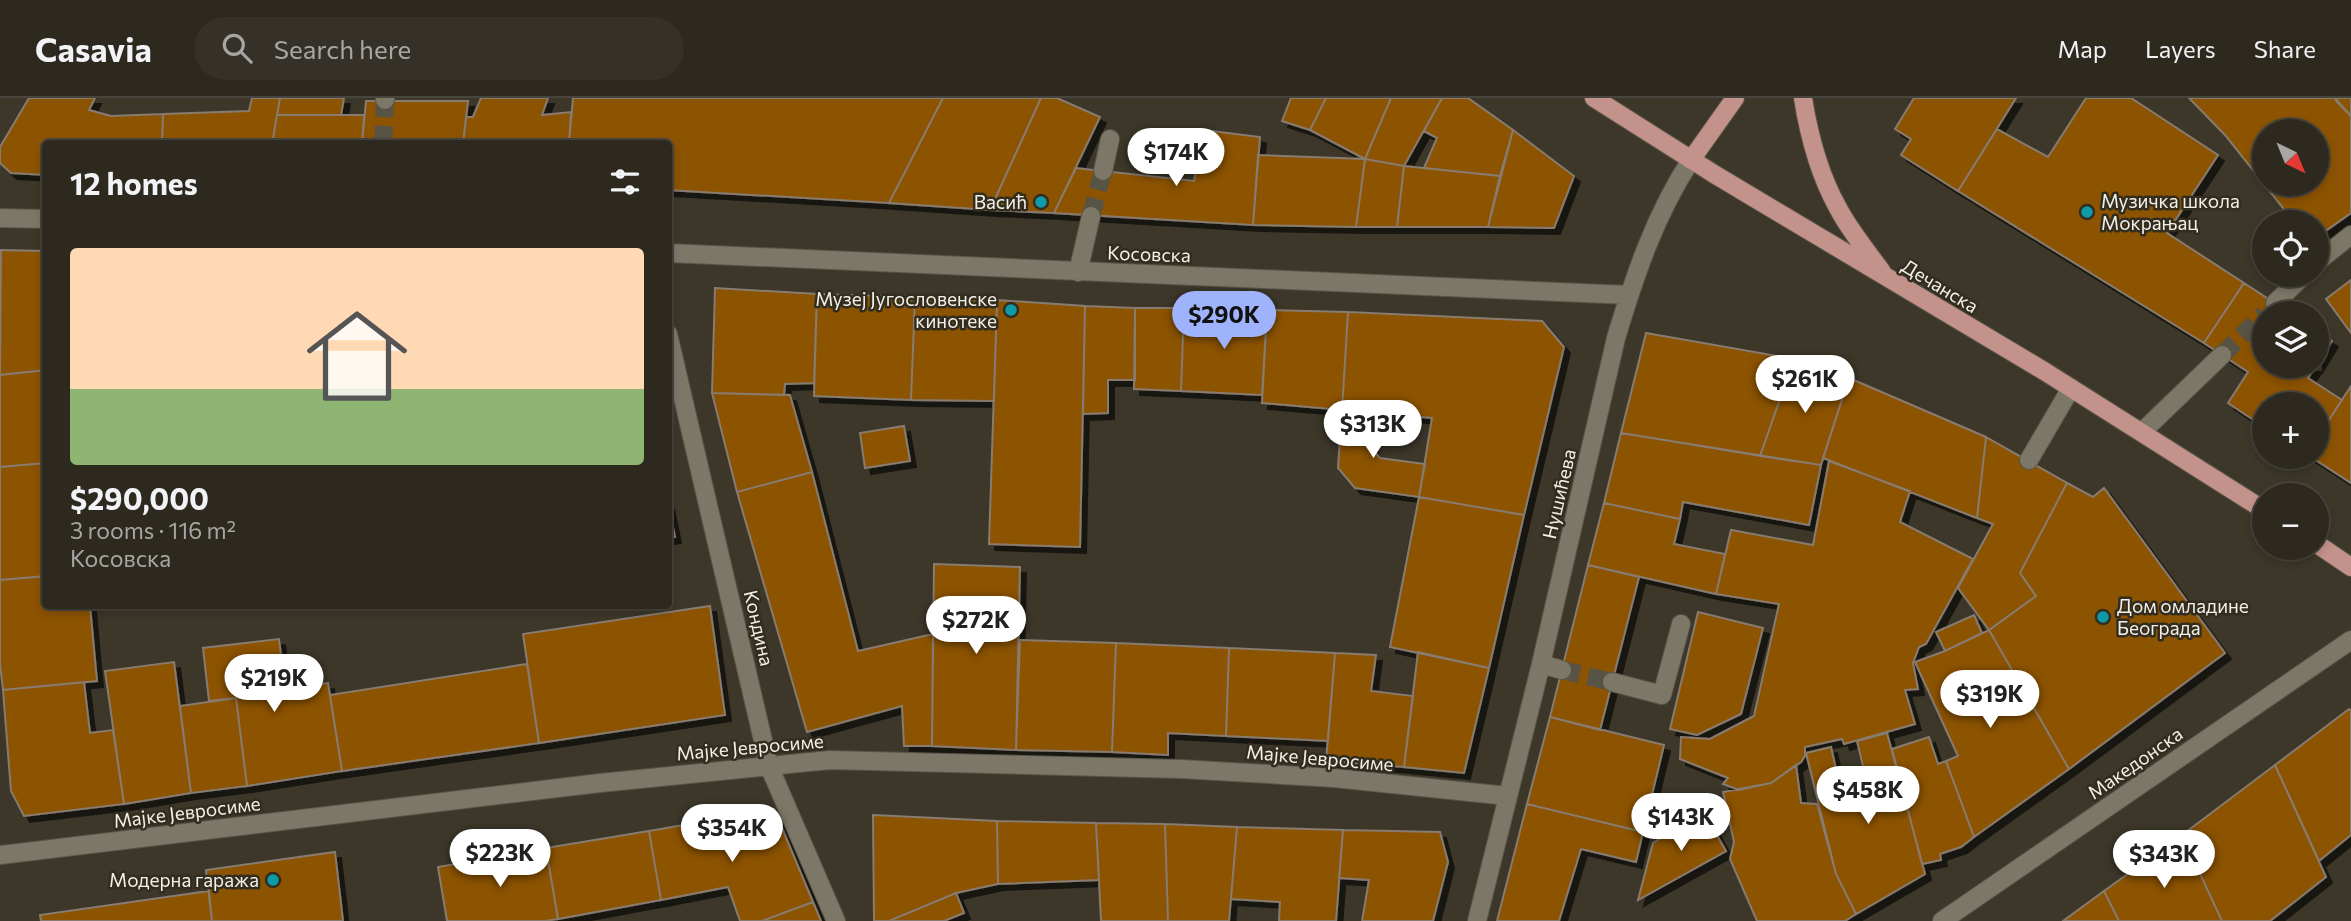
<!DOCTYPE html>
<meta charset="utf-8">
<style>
:root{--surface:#2d291f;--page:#353128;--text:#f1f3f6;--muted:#a7a6a4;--line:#48453d;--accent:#9fb3fd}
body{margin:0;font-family:Commissioner,sans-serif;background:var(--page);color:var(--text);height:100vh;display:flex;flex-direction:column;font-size:26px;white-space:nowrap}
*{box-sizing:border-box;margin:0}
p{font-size:23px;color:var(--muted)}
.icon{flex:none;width:38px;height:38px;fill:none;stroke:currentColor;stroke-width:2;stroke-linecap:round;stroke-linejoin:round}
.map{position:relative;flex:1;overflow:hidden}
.details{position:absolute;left:42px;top:42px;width:630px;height:469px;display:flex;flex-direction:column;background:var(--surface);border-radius:7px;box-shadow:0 4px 10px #0003,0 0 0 2px var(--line)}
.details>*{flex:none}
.needle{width:46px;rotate:137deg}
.fabs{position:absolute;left:2252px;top:21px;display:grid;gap:14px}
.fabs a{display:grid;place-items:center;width:77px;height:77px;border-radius:50%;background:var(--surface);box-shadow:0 4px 10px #0003,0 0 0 2px var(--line);font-size:35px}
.price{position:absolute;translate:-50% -60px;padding:0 16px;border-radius:24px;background:#fff;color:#222;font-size:23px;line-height:46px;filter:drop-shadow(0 2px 4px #0008)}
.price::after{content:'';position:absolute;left:50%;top:42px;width:21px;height:16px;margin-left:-10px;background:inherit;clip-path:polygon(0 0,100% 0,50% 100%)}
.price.current{background:var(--accent);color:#111}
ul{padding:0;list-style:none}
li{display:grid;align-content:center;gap:14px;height:371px;padding:0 28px}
li span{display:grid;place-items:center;height:217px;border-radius:7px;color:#555}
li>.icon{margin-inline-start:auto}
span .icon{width:126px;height:126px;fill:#fffc;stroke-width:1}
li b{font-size:30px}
h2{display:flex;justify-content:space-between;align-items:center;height:84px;padding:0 28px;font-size:30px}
header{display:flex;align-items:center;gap:42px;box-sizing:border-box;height:98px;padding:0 35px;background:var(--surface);border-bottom:2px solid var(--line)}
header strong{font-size:33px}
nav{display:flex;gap:38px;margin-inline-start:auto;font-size:24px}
.search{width:490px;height:63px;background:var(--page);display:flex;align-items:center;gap:18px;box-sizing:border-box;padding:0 24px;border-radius:38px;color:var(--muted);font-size:26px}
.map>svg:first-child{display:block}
</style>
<header>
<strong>Casavia</strong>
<div class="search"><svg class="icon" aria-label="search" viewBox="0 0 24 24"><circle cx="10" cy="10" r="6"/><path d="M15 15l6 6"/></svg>Search here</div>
<nav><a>Map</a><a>Layers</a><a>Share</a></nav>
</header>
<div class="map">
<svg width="2351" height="823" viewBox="0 0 2351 823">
<defs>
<filter id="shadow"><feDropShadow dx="6" dy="6" stdDeviation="0" flood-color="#0009"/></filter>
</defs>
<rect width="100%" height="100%" fill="#3c3729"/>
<path fill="#8c5200" stroke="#887b6f" stroke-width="2" fill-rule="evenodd" filter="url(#shadow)" d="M 29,0 L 95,0 L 89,12 L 111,18 L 163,16 L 162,46 L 46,46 L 46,77 L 11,75 L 0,65 L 0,49 Z
M 252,0 L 280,0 L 272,46 L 162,46 L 163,16 L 249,13 Z
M 280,0 L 344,0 L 341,17 L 277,17 Z
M 481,0 L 548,0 L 542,17 L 571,14 L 569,46 L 463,46 L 466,19 L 473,19 Z
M 573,0 L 943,0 L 889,105 L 668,92 L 668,46 L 569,46 Z
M 943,0 L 1041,0 L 990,112 L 889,105 Z
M 1041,0 L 1057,0 L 1100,19 L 1054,115 L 990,112 Z
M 1291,0 L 1326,0 L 1310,32 L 1282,23 Z
M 1326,0 L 1391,0 L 1365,61 L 1310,32 Z
M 1391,0 L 1442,0 L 1404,68 L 1365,61 Z
M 1442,0 L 1468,0 L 1513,32 L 1500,78 L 1424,70 L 1437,40 L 1424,33 Z
M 1914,0 L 2016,0 L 1958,93 L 1901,57 L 1911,41 L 1895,31 Z
M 2086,0 L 2131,0 L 2218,57 L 2167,135 L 2244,185 L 2204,245 L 1958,93 L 1997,31 L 2048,59 Z
M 2189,0 L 2335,0 L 2351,18 L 2351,115 L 2317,139 L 2317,124 L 2294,124 L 2225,37 ZM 2264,33 L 2317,33 L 2317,86 L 2264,86 Z
M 2335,0 L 2351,0 L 2351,18 L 2336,3 Z
M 366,3 L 468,3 L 463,46 L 362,46 Z
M 277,17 L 364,17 L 362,46 L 272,46 Z
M 1204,32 L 1260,39 L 1253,127 L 1054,115 L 1076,70 L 1194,83 Z
M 1513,32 L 1574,78 L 1554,130 L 1488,129 Z
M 1258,57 L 1365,61 L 1356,129 L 1253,127 Z
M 1365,61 L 1404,68 L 1397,129 L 1356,129 Z
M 1404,68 L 1500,78 L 1488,129 L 1397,129 Z
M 1,152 L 46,153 L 46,272 L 0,277 Z
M 2351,182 L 2351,235 L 2326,201 Z
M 2244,185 L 2290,215 L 2264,215 L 2264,268 L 2316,268 L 2308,280 L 2342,302 L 2317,340 L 2317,306 L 2264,306 L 2264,329 L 2228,305 L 2248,274 L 2204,245 Z
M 715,190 L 817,196 L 814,285 L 785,286 L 784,297 L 712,295 Z
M 817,196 L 915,199 L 911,302 L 814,298 Z
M 915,199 L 997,202 L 994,303 L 911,302 Z
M 997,202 L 1085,208 L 1080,449 L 989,446 Z
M 1085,208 L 1135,210 L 1135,282 L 1108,282 L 1108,315 L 1083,316 Z
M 1135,210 L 1184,210 L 1181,293 L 1134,291 Z
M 1184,210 L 1267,212 L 1262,297 L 1181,293 Z
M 1267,212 L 1348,214 L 1342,312 L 1262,305 Z
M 1348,214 L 1542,223 L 1564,249 L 1524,417 L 1419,399 L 1432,320 L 1342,312 Z
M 2317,233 L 2332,243 L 2317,267 Z
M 1646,235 L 1794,261 L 1760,358 L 1621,335 Z
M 1794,261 L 1849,280 L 1821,367 L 1760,358 Z
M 46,272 L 46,365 L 0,369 L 0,277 Z
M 1849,280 L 1986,339 L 1977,420 L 1823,360 Z
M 2351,288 L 2351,385 L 2311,359 L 2317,359 L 2317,340 Z
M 712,295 L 790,297 L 812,374 L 737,394 Z
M 1342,312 L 1375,315 L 1372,351 L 1380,360 L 1425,366 L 1419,399 L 1355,390 L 1338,370 Z
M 904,328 L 910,363 L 865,370 L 860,335 Z
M 1621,335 L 1821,367 L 1809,427 L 1683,404 L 1680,421 L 1604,405 Z
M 1986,339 L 2067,385 L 2020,475 L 2036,498 L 1989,532 L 1958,490 L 1993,426 L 1977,420 Z
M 1829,363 L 1910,393 L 1900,424 L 1973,461 L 1926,546 L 1919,549 L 1913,565 L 1918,591 L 1905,592 L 1915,626 L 1844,646 L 1842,641 L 1805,649 L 1805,658 L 1801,664 L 1771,685 L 1739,692 L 1723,686 L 1728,680 L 1680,661 L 1681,639 L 1710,641 L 1754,618 L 1779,506 L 1716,496 L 1731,432 L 1813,447 Z
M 46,365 L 46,478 L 0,482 L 0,369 Z
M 812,374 L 858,553 L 933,536 L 932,648 L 904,648 L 902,608 L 807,634 L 737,394 Z
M 2067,385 L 2093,399 L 2104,390 L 2225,555 L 2069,671 L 1989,532 L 2036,498 L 2020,475 Z
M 1419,399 L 1524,417 L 1489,570 L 1390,549 Z
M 668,405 L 675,439 L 668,440 Z
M 1604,405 L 1680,421 L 1674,446 L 1725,456 L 1716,496 L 1588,467 Z
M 934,466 L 1020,469 L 1016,652 L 932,648 Z
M 1588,467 L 1639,479 L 1600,632 L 1550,619 Z
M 46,478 L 46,508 L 90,508 L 97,583 L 3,592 L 0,566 L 0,482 Z
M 710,508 L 725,617 L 539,645 L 523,536 Z
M 1698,514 L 1763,530 L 1741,616 L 1697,637 L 1670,631 Z
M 1974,517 L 1982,535 L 1945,553 L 1936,534 Z
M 1989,532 L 2069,671 L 1974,739 L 1946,663 L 1958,658 L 1915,564 L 1945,553 Z
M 279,541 L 285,590 L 328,585 L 342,673 L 247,688 L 236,600 L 209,603 L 203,550 Z
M 1020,542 L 1116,545 L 1112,654 L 1016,652 Z
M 1116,545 L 1229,550 L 1226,638 L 1168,635 L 1168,657 L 1112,654 Z
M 1229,550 L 1335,555 L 1328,643 L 1226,638 Z
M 1418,554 L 1489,570 L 1464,675 L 1404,669 Z
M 1335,555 L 1376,557 L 1371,593 L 1413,598 L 1404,669 L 1326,663 Z
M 174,564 L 191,695 L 124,706 L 105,573 Z
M 527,566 L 539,645 L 342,673 L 330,597 Z
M 84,584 L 90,635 L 113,632 L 124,706 L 24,718 L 11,693 L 3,592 Z
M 236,600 L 247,688 L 191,695 L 180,608 Z
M 2349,611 L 2351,613 L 2351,737 L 2319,763 L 2275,667 Z
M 1550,619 L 1664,647 L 1643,734 L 1527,706 Z
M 1887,635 L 1925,776 L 1856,816 L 1836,776 L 1806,655 L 1831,649 L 1843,702 L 1870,697 L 1857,643 Z
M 1929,639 L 1938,666 L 1946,663 L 1974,739 L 1961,749 L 1940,756 L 1941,762 L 1922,766 L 1892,651 Z
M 1796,667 L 1801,705 L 1817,706 L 1836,776 L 1856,816 L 1845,823 L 1757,823 L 1730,761 L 1734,744 L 1723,694 L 1771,685 Z
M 2275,667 L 2326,779 L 2270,823 L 2222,823 L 2182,737 Z
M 1527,706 L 1643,734 L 1636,764 L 1581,751 L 1559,823 L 1497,823 Z
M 774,711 L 813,804 L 762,823 L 740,823 L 728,789 L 661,802 L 649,733 Z
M 1704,714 L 1726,753 L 1638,802 L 1653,745 Z
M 873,717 L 997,723 L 998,786 L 956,795 L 889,823 L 874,823 Z
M 997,723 L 1096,725 L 1099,782 L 998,786 Z
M 1096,725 L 1165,726 L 1168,823 L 1101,823 Z
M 1165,726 L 1237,729 L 1229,823 L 1168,823 Z
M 1237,729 L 1343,732 L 1336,823 L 1279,823 L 1280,804 L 1231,801 Z
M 1343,732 L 1440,734 L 1448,764 L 1433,823 L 1362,823 L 1369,782 L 1339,780 Z
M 649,733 L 661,802 L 558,821 L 546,750 Z
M 2182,737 L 2222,823 L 2119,823 L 2104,793 Z
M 546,750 L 558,821 L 545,823 L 447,823 L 438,769 Z
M 335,754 L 343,823 L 212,823 L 206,772 Z
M 209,793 L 212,823 L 41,823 L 40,817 Z
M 2104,793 L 2119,823 L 2063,823 Z
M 956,795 L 964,815 L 944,823 L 889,823 Z
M 813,804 L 821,823 L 762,823 Z"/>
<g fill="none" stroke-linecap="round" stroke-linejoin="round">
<path stroke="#575345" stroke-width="18" stroke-dasharray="18 9" stroke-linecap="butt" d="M 383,46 L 385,2
M 1091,118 L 1103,73
M 2222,257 L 2264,216
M 1562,572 L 1612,584"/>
<g stroke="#595448" stroke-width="20">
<path id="minor" d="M 385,2 L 385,0
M 1103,73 L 1110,41
M 0,120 L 46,121
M 668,155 L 1629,197
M 2317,164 L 2351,137
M 1078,174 L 1091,118
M 2275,205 L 2304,177
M 668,236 L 769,668 L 836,823
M 2142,334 L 2222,257
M 2029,362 L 2071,290
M 1541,566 L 1562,572
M 1612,584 L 1662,597 L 1681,526
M 0,757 L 600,685 L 830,662 L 1181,671 L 1334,680 L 1508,698
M 1477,823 L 1541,566 L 1616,240 C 1635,177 1655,117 1691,62
M 1942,823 L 2351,542"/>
</g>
<g stroke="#595448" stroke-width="20">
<path id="major" d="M 1594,0 L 1714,76 L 2044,273 L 2264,412
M 1803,0 C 1809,38 1819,76 1838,110 C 1850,133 1867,153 1882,174
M 1691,62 L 1735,0
M 2317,446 L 2351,469"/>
</g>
<use href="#minor" stroke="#7c7767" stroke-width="18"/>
<use href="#major" stroke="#c3928b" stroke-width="18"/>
</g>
<g fill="#0f9aa8" stroke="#322d1f" stroke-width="2.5">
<circle cx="1041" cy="104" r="7"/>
<circle cx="2087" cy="114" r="7"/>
<circle cx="1011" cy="212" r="7"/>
<circle cx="2103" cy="519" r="7"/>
<circle cx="273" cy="782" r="7"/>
</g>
<g text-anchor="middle" stroke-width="5" stroke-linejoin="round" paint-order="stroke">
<g font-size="19" fill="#f2efe6" stroke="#322d1f" text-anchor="end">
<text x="2101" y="110" text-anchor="start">Музичка школа<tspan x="2101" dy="22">Мокрањац</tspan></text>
<text x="1027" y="111">Васић</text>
<text x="997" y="208">Музеј Југословенске<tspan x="997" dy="22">кинотеке</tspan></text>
<text x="2117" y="515" text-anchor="start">Дом омладине<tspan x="2117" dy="22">Београда</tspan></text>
<text x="259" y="789">Модерна гаража</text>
</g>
<g font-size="19" fill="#f2efe6" stroke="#322d1f">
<text transform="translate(1149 156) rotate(2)" y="7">Косовска</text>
<text transform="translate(1940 188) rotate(31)" y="7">Дечанска</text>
<text transform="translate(1559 396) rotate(-77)" y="7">Нушићева</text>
<text transform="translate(759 530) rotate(77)" y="7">Кондина</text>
<text transform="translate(750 649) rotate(-5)" y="7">Мајке Јевросиме</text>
<text transform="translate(1320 660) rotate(5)" y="7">Мајке Јевросиме</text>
<text transform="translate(2135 665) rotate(-35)" y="7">Македонска</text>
<text transform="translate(187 714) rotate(-7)" y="7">Мајке Јевросиме</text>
</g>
</g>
</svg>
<div class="fabs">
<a><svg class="needle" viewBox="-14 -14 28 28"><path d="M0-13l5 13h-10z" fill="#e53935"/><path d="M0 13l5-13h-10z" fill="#a7a6a4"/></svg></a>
<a><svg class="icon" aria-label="locate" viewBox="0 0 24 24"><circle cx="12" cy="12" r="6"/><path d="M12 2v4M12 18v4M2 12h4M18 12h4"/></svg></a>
<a><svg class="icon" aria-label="layers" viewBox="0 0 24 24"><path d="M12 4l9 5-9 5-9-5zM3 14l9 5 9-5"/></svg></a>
<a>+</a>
<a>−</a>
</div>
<b class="price" style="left:1176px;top:90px">$174K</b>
<b class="price current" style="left:1224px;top:253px">$290K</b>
<b class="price" style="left:1805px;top:317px">$261K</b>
<b class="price" style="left:1373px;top:362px">$313K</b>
<b class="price" style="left:976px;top:558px">$272K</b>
<b class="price" style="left:274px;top:616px">$219K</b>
<b class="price" style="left:1990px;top:632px">$319K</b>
<b class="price" style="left:1868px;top:728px">$458K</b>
<b class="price" style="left:1681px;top:755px">$143K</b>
<b class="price" style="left:732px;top:766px">$354K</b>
<b class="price" style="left:500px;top:791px">$223K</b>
<b class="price" style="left:2164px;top:792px">$343K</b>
<section class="details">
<h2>12 homes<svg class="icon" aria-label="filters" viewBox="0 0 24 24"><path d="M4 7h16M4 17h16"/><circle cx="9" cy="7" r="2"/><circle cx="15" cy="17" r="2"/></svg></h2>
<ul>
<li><span style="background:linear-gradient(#ffd9b3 65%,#8fb573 0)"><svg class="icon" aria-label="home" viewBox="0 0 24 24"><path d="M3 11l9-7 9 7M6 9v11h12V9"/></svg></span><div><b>$290,000</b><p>3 rooms · 116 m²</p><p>Косовска</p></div></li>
</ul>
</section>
</div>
